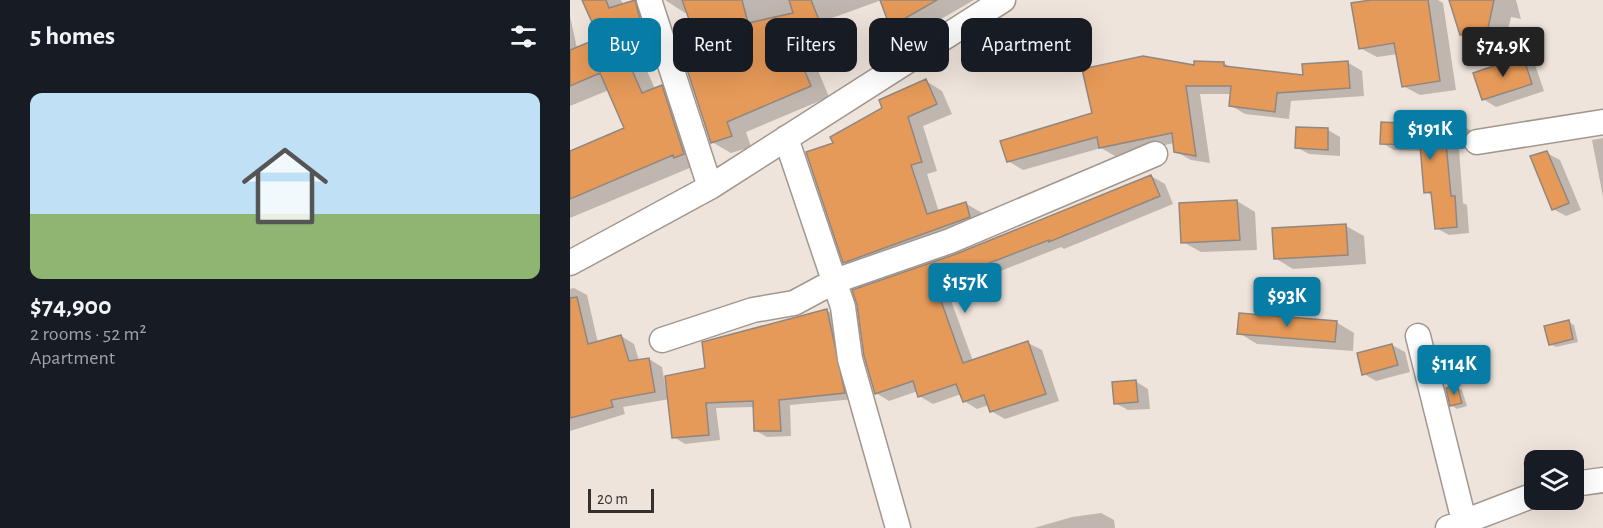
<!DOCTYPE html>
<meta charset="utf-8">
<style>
:root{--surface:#171b24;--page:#20242c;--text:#f1f3f6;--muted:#9ea1a6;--accent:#077da5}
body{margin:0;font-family:"Alegreya Sans",sans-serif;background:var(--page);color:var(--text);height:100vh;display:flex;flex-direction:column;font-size:22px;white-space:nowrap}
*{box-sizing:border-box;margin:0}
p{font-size:20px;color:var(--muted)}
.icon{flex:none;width:33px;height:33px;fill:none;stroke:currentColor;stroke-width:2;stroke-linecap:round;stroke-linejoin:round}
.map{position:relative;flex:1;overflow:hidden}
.side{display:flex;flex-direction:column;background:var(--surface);width:570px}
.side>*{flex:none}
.guide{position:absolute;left:18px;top:18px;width:570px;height:54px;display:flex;gap:12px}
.buttons{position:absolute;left:954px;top:450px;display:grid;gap:12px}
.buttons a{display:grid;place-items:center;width:60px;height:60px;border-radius:12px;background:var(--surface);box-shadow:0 6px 24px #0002;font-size:30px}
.scale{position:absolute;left:18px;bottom:15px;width:66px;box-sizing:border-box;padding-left:6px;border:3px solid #35312e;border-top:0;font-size:16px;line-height:21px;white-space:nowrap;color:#35312e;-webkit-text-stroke:4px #efe4db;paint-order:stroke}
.price{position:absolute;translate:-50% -51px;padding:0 14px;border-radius:6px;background:var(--accent);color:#fff;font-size:20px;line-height:39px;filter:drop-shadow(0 2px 3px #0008)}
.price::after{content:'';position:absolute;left:50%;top:36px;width:18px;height:14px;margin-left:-9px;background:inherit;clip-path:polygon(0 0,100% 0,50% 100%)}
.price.active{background:#222;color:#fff}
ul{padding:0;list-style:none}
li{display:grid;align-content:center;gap:12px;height:318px;padding:0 30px}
li span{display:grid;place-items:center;height:186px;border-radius:12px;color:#555}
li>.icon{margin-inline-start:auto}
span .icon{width:108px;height:108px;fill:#fffc;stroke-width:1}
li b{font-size:26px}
h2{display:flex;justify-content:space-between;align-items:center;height:72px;padding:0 30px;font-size:26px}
.chip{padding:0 21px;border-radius:12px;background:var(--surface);box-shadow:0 6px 24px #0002;font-size:21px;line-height:54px}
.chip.active{background:var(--accent);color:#fff}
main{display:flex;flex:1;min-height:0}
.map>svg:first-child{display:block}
</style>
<main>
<section class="side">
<h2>5 homes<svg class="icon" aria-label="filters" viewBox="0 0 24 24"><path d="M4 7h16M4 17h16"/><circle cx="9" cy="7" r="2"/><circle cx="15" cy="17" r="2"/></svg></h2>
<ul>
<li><span style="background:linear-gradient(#bfe0f5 65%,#8fb573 0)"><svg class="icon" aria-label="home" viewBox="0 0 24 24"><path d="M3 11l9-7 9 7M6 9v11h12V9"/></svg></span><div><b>$74,900</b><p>2 rooms · 52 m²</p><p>Apartment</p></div></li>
</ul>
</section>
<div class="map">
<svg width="1033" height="528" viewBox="0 0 1033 528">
<rect width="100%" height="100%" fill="#efe4db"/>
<path fill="#0003" d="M 14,0 L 51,0 L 53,4 L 66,0 L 86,12 L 91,31 L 64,41 L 85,89 L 92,87 L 113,99 L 122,167 L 0,218 L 0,153 L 56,128 L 39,90 L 0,106 L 0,16 L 7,48 L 31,38 Z
M 95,0 L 404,0 L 340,37 L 321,26 L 312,0 L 262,18 L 277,56 L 247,68 L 259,97 L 176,132 L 181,147 L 161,153 L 142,142 L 131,48 L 118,12 L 115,13 Z
M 811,0 L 868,0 L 873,3 L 886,90 L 850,95 L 833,86 L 828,54 L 807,57 L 790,48 Z
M 880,0 L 946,0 L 951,19 L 941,17 L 935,43 L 910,44 L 891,34 Z
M 953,58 L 965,65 L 974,91 L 926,107 L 913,99 Z
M 777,62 L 792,71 L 794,96 L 721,101 L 719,119 L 675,114 L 660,105 L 662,94 L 630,94 L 640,163 L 621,160 L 605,151 L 604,143 L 545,156 L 531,148 L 453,170 L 438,161 L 523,115 L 625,67 L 654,63 L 663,69 L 734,76 Z
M 356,81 L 372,91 L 382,114 L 353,126 L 367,171 L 357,174 L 369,212 L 395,203 L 412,213 L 416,226 L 291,271 L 274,262 L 265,144 Z
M 887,123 L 900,130 L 900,149 L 889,149 L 893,203 L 897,205 L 899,233 L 879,235 L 866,228 L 863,196 L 855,192 L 852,151 L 824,150 L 812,143 L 857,126 Z
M 758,130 L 770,137 L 770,156 L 739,154 L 726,147 Z
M 1033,138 L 1033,197 L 1022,140 Z
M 977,153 L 990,160 L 1011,210 L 996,216 L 983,209 Z
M 581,176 L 595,184 L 603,204 L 494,249 L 491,247 L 378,292 L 403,361 L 458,343 L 472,350 L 489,401 L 435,419 L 421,411 L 419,405 L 407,409 L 394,401 L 391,394 L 363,404 L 349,396 L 348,391 L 319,401 L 306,393 L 295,356 L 386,256 Z
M 667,201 L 685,212 L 687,250 L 631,252 L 613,242 Z
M 776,226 L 794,236 L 796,264 L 723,269 L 705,258 Z
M 4,288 L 17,295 L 28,343 L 51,336 L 64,344 L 69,361 L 79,359 L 92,367 L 97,396 L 136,369 L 257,311 L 268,317 L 285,399 L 220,405 L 221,436 L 197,437 L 186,431 L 185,407 L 146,408 L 150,440 L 115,444 L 104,437 L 100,399 L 53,407 L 55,414 L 0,431 L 0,289 Z
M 766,322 L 784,333 L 783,351 L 687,344 L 669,333 Z
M 998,322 L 1004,325 L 1008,342 L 986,347 L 980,344 Z
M 822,345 L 835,352 L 840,372 L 806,381 L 794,374 Z
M 565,381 L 578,389 L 580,409 L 558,410 L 545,403 Z
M 886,386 L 892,390 L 897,406 L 887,409 L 881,405 Z
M 964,461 L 964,482 L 963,482 L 957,479 L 953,463 Z
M 531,513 L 544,520 L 545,528 L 464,528 L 502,517 Z"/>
<path fill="#e69a59" stroke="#91877f" stroke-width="1.5" d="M 12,0 L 36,0 L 39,8 L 65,0 L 70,19 L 44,29 L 72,93 L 92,85 L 114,154 L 104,158 L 103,155 L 0,199 L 0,151 L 54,128 L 30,73 L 0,86 L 0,50 L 29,38 Z
M 112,0 L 172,0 L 178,23 L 223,13 L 219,0 L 241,0 L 259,45 L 229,57 L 241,86 L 157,122 L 162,136 L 141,143 L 112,54 L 129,47 Z
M 310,0 L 367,0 L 320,27 Z
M 801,0 L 858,0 L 870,81 L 832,87 L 824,43 L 789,49 L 781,3 Z
M 879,0 L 924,0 L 917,33 L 890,35 Z
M 573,56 L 624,65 L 624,61 L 654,62 L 654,66 L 733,75 L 732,64 L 778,61 L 780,88 L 707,93 L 705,112 L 659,106 L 661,86 L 616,86 L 626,156 L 604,152 L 602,133 L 529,148 L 527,137 L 437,162 L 430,141 L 522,113 L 512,69 Z
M 953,56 L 962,84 L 912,100 L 903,73 Z
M 356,79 L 367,104 L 338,117 L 352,162 L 341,165 L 357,214 L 396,202 L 400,217 L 273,263 L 236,152 L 263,143 L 260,137 L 312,108 L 309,100 Z
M 856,120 L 888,122 L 887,143 L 876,143 L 881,196 L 885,196 L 887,227 L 865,229 L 861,192 L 854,193 L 850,145 L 810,144 L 811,122 L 855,124 Z
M 726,127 L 758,128 L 758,150 L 725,148 Z
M 977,151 L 999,203 L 982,210 L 960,156 Z
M 581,175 L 590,196 L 479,242 L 479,240 L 365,284 L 393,363 L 458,341 L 476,394 L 420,412 L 414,395 L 393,402 L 386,384 L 348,397 L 343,381 L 305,394 L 294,356 L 287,305 L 282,290 L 386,254 Z
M 667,200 L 670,240 L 611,243 L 609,203 Z
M 776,224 L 778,255 L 704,259 L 702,228 Z
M 7,297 L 18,344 L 51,335 L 59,361 L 79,358 L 85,392 L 41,400 L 43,407 L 0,418 L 0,298 Z
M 257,309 L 275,393 L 209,400 L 211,431 L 184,431 L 183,401 L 136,403 L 139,435 L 102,438 L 95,376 L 135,368 L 132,342 Z
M 669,313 L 767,321 L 765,342 L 667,334 Z
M 999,320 L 1003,339 L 979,345 L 974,326 Z
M 822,344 L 828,365 L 792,375 L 787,353 Z
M 566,380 L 568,402 L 544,404 L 542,382 Z
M 887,385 L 892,403 L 880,406 L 876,388 Z"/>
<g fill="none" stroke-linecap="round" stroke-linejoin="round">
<g stroke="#a1978f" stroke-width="27">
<path id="minor" d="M 79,0 L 140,187
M 216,138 L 273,307 L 280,359 L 328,528
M 907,142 L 1033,122
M 0,263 L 140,187 L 433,0
M 848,336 L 894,521
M 92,340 L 183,310 L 224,303 L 265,281 L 380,241 L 585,154
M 1004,484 L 1033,480
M 878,528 L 964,495"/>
</g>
<use href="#minor" stroke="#fff" stroke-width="24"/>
</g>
</svg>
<div class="buttons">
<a><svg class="icon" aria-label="layers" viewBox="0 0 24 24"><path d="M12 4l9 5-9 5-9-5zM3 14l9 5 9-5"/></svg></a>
</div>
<div class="scale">20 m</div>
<b class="price active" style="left:933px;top:78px">$74.9K</b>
<b class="price" style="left:860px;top:161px">$191K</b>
<b class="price" style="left:395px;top:314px">$157K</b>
<b class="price" style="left:717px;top:328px">$93K</b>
<b class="price" style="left:884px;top:396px">$114K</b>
<div class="guide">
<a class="chip active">Buy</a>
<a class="chip">Rent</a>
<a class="chip">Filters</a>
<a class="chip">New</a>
<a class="chip">Apartment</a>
</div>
</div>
</main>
